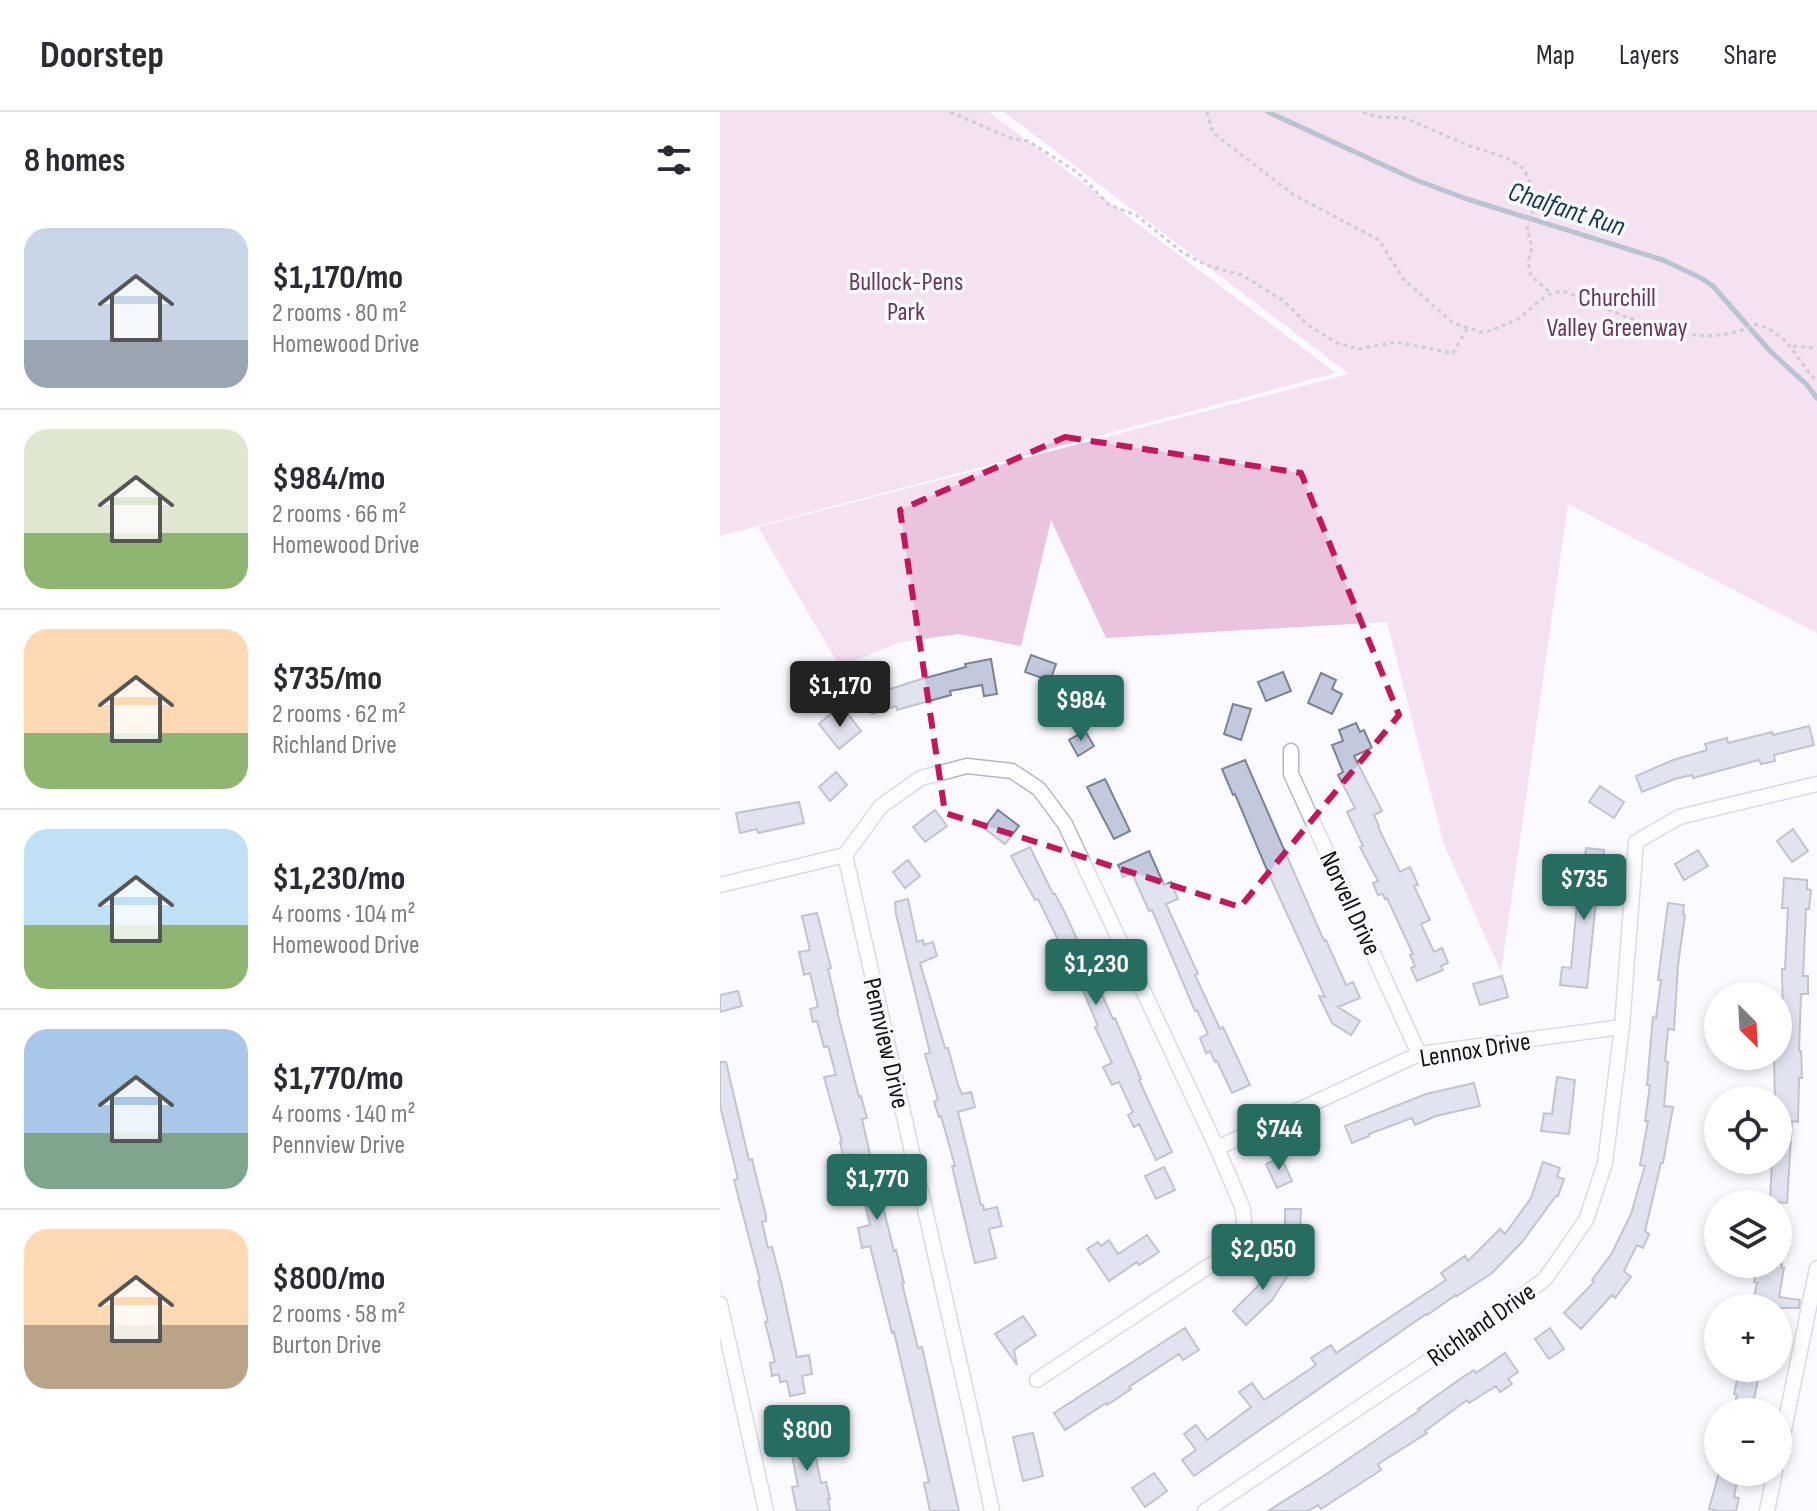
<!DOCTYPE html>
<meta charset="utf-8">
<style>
:root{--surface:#fff;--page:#f7f7f7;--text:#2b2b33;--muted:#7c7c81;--line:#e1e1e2;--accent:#266c60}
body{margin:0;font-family:"Sofia Sans Condensed",sans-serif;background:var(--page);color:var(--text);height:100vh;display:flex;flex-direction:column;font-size:30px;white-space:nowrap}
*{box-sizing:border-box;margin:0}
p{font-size:26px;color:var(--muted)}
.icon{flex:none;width:44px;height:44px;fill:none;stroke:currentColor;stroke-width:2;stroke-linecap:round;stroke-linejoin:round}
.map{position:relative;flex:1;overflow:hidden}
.side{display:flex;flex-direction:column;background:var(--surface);width:720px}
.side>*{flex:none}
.needle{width:52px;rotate:156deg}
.buttons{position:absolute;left:984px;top:870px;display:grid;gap:16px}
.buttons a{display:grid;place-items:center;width:88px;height:88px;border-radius:50%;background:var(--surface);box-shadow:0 4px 12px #0003;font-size:40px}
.price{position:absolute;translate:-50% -68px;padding:0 18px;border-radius:8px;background:var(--accent);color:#fff;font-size:26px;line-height:52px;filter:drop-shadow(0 2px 4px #0008)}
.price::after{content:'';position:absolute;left:50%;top:48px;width:24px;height:18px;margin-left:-12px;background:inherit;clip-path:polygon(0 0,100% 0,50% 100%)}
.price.on{background:#222;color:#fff}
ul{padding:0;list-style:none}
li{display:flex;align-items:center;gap:24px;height:200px;padding:0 24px}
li+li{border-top:2px solid var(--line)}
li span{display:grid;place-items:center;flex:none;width:224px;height:160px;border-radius:24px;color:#555}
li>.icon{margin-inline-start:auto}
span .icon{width:96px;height:96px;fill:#fffc;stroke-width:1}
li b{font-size:34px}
h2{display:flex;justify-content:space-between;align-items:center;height:96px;padding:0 24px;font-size:34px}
header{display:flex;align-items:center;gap:48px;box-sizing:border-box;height:112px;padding:0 40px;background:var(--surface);border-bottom:2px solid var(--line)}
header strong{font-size:38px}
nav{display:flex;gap:44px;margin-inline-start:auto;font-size:28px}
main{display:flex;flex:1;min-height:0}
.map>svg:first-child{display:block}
</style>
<header>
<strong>Doorstep</strong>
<nav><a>Map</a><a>Layers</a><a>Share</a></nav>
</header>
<main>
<section class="side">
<h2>8 homes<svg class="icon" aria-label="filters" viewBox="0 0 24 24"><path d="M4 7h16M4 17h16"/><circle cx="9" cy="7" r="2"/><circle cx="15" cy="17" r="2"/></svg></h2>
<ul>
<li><span style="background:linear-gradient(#c9d6e8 70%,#9aa5b1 0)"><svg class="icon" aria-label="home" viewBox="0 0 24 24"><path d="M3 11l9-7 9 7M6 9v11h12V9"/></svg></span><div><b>$1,170/mo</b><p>2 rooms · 80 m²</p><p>Homewood Drive</p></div></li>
<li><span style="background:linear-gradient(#dfe7d0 65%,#8fb573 0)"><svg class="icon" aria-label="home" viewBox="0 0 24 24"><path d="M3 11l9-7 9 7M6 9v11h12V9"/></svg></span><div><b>$984/mo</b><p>2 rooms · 66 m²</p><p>Homewood Drive</p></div></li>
<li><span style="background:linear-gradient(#ffd9b3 65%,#8fb573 0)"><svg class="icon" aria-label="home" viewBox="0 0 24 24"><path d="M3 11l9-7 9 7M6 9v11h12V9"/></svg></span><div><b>$735/mo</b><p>2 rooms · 62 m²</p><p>Richland Drive</p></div></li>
<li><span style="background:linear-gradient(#bfe0f5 60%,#8fb573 0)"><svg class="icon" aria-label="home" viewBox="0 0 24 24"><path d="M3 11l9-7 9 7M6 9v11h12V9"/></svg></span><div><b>$1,230/mo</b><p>4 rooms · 104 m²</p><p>Homewood Drive</p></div></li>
<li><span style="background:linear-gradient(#a9c7e8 65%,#7fa58c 0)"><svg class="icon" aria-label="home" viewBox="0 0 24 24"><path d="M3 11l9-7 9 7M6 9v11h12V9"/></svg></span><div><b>$1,770/mo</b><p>4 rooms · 140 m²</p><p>Pennview Drive</p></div></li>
<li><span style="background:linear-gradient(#ffd9b3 60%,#b9a48a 0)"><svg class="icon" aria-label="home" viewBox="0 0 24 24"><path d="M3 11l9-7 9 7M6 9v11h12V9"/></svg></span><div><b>$800/mo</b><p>2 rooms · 58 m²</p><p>Burton Drive</p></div></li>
</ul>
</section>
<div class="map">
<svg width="1097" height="1399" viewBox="0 0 1097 1399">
<rect width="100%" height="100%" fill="#fbfaff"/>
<path fill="#eac4df" d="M 0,0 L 269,0 L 616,261 L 0,424 Z
M 284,0 L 1097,0 L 1097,521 L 848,392 L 781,860 L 724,732 L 667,510 L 386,526 L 331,408 L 301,534 L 239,522 L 180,530 L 120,555 L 38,415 L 629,262 Z"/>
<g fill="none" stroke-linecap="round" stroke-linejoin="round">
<path stroke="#68819a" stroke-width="5" d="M 548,0 L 696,68 L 747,87 L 943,148 L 981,166 L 993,174 L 1049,238 L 1087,273 L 1097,286"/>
</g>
<path fill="#c2c9dd" stroke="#7b8294" stroke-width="2" d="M 311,543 L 336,552 L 330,569 L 305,560 Z
M 271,547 L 277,582 L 264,584 L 262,573 L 230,579 L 231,583 L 177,598 L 176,594 L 152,602 L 146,585 L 198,568 L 246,555 L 245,552 Z
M 563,560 L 571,579 L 546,589 L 538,570 Z
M 601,561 L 616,568 L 612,577 L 622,582 L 612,602 L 588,591 Z
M 513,592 L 531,597 L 521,628 L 504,622 Z
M 112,601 L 119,609 L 128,602 L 141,619 L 119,637 L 99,612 Z
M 636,611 L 640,620 L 644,618 L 652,636 L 634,644 L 662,699 L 654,703 L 659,714 L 658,715 L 680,760 L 690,755 L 698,773 L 694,774 L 710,808 L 701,812 L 714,840 L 722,836 L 728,851 L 721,854 L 723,858 L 697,869 L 691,856 L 695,854 L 690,843 L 693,842 L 667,786 L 665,787 L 663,782 L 658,783 L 653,771 L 658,769 L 640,735 L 643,734 L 627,700 L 635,696 L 618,663 L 623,660 L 612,633 L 623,629 L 619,618 Z
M 1089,614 L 1094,633 L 1054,643 L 1055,649 L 1041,652 L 1039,648 L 973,666 L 972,663 L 955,667 L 922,680 L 916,664 L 953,648 L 987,638 L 985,632 L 1007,626 L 1008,631 L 1052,620 L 1053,623 Z
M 365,619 L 374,634 L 358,644 L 349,628 Z
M 525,648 L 604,829 L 606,828 L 626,873 L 633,870 L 640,886 L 618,895 L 640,909 L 631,923 L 612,911 L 599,884 L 605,885 L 547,758 L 515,682 L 513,683 L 502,657 Z
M 116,660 L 127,673 L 110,689 L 99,675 Z
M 385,667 L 410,719 L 394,727 L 367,675 Z
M 880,674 L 904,690 L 894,706 L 869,690 Z
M 79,690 L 84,711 L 38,721 L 37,717 L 20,721 L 16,701 Z
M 215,698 L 227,714 L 205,730 L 193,715 Z
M 278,698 L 299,714 L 285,732 L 264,716 Z
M 1073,717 L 1088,739 L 1072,750 L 1057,729 Z
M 310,735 L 333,782 L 335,782 L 346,803 L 393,907 L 395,906 L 421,967 L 419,968 L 452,1040 L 436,1048 L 419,1012 L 414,1015 L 408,1003 L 413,1000 L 399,970 L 392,973 L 383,955 L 392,951 L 375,915 L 378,914 L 364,881 L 318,787 L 315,788 L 291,744 Z
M 866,736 L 884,738 L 876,790 L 867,876 L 840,873 L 842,855 L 851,856 L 859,770 L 862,771 Z
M 978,738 L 988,754 L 964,768 L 955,752 Z
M 429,739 L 444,773 L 451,770 L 458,787 L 446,792 L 478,862 L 475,863 L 500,917 L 503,915 L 530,973 L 512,981 L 497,949 L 495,950 L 490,939 L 486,941 L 480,926 L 488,922 L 477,898 L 475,899 L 432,798 L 429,799 L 412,761 L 403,765 L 398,753 Z
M 188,748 L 200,764 L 185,776 L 173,760 Z
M 1064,766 L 1087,768 L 1087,777 L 1091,778 L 1089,797 L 1086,797 L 1083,864 L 1088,864 L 1088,882 L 1081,882 L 1079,939 L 1081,939 L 1082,966 L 1079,966 L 1078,1010 L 1072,1009 L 1067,1091 L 1050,1090 L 1052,1048 L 1058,1048 L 1058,988 L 1055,988 L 1054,944 L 1058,944 L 1058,939 L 1060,939 L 1061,906 L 1063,906 L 1062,857 L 1065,857 L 1068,796 L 1062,796 Z
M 188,787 L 197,830 L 203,828 L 204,833 L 213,830 L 217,844 L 200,851 L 225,936 L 228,936 L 238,973 L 242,982 L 251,980 L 255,995 L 238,1000 L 261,1093 L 263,1093 L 264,1098 L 277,1095 L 282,1114 L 269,1117 L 276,1146 L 255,1151 L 232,1054 L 235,1054 L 221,1004 L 219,1005 L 214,990 L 218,988 L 205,942 L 210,941 L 176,802 L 175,790 Z
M 948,791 L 964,793 L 963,802 L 965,803 L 958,853 L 954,918 L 948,917 L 945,949 L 948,950 L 944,994 L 953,995 L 943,1051 L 941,1051 L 925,1119 L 929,1122 L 923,1136 L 917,1133 L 904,1159 L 911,1165 L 895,1186 L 892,1183 L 861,1217 L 844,1201 L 874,1170 L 872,1168 L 892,1141 L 911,1102 L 925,1054 L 920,1053 L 928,1009 L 925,1009 L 930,973 L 927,973 L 933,905 L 936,906 L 941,868 L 938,868 Z
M 97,801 L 111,856 L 108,857 L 118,899 L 117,899 L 139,985 L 141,984 L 147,1006 L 142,1007 L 149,1038 L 174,1139 L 176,1138 L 184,1171 L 182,1171 L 198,1236 L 202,1235 L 239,1399 L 210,1399 L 204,1371 L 209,1370 L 204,1348 L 174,1220 L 172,1221 L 150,1134 L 142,1136 L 138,1116 L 150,1113 L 136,1052 L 132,1053 L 130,1042 L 123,1044 L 120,1030 L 122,1030 L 104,965 L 116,963 L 108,934 L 104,935 L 97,909 L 93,910 L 90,897 L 98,895 L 90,861 L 84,863 L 79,840 L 90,838 L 82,804 Z
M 782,864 L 788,885 L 760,893 L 753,872 Z
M 18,879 L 22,894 L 0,900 L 0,883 Z
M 0,950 L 6,950 L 29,1048 L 32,1047 L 46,1104 L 46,1109 L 42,1110 L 48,1136 L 52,1135 L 62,1174 L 77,1245 L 89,1243 L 92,1262 L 82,1264 L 85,1281 L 70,1284 L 67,1269 L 60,1270 L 59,1262 L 52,1264 L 50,1251 L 55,1250 L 45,1210 L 48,1209 L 38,1169 L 40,1168 L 14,1068 L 18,1067 L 0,993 Z
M 837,965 L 855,968 L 849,1022 L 821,1019 L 824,1001 L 832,1002 Z
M 754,971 L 760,994 L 716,1004 L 695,1013 L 692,1006 L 649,1022 L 649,1024 L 632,1031 L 625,1014 L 706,982 Z
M 561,1045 L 572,1069 L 557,1076 L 546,1052 Z
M 823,1050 L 840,1056 L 837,1065 L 844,1067 L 838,1084 L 836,1084 L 802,1130 L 772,1161 L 737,1184 L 736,1183 L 707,1203 L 706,1202 L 474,1364 L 462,1348 L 476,1338 L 464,1322 L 476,1313 L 487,1328 L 531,1295 L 519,1280 L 532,1271 L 544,1288 L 596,1253 L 591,1246 L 611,1233 L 616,1241 L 726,1168 L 721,1161 L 745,1144 L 748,1149 L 780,1117 L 785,1122 L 811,1086 Z
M 444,1055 L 455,1078 L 436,1087 L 425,1064 Z
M 565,1097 L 581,1097 L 580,1124 L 565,1124 Z
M 427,1123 L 439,1140 L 419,1153 L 417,1150 L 389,1169 L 367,1137 L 378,1130 L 381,1134 L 389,1128 L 398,1142 Z
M 552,1148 L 558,1148 L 572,1157 L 552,1188 L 526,1213 L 513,1199 L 544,1168 L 541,1166 Z
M 1037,1152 L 1062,1152 L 1062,1156 L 1064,1156 L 1059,1185 L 1080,1188 L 1079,1196 L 1032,1196 L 1037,1171 L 1034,1170 Z
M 303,1204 L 316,1223 L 294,1238 L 297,1253 L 275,1222 Z
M 465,1216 L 479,1238 L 463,1248 L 459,1242 L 409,1275 L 411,1277 L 387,1293 L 386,1291 L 345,1318 L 334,1301 Z
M 830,1216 L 844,1237 L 829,1247 L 815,1227 Z
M 785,1241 L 798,1260 L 788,1267 L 792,1272 L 780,1280 L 776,1274 L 749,1291 L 747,1288 L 705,1319 L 707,1321 L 658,1352 L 661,1358 L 601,1397 L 598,1393 L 588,1399 L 548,1399 L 605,1363 L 700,1298 L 698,1297 L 740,1267 L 754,1258 L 756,1261 Z
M 1019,1259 L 1039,1264 L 1031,1300 L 1013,1300 L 1017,1283 L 1014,1282 Z
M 89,1313 L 101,1371 L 106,1370 L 110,1387 L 108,1387 L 110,1399 L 77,1399 L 72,1375 L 78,1374 L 67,1318 Z
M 313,1321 L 323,1364 L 303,1369 L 293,1325 Z
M 999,1360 L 1019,1360 L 1014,1385 L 1019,1386 L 1016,1399 L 999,1399 L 989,1397 Z
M 434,1361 L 447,1379 L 425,1395 L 412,1376 Z"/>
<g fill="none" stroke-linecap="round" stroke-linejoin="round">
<g stroke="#b6b4c8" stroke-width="17">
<path id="minor" d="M 571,639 L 571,662 L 699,942
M 125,743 L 253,1310 L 272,1399
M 0,773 L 125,743 L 161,694 L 201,666 L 247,654 L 292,659 L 319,677 L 345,712 L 497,1036 L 523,1097 L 525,1130 L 317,1268
M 497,1036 L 699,942 L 902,915
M 0,1192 L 46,1399
M 1058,1347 L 1097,1156
M 485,1399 L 770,1208 L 825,1167 L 866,1108 L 885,1051 L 902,915 L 916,730 L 959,705 L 1097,672
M 1047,1399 L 1055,1360"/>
</g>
<path stroke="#99989e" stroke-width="3" stroke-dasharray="4 4" stroke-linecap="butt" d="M 230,0 L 293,27 L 308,29 L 357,60 L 389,93 L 416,103 L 462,140 L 486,153 L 522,163 L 564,189 L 588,213 L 617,231 L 638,237 L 676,230 L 733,241 L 747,217
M 487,0 L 493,21 L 574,83 L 659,128 L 684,168 L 733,211 L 764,221 C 776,216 788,212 799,206 C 812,198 822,181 840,180 C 850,179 865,189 874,192 C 920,211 988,240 1034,212 C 1072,221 1073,246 1097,269
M 643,0 L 657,5 L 685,6 L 750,34 L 787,46 L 804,57 L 814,80 L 813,98 L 807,117 L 812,135 L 808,150 L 811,164 L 832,182
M 1073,234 L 1097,236"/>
<use href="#minor" stroke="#fff" stroke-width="14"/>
</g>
<path d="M0 0H1097V1399H0ZM 345,325 L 581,361 L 679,603 L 520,795 L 225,701 L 180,398 Z" fill="#fbfaff" fill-opacity=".55" fill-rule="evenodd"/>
<path fill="none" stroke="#c2185b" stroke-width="6" stroke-dasharray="16 10" stroke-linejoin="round" d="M 345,325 L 581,361 L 679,603 L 520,795 L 225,701 L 180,398 Z"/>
<g text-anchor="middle" stroke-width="7" stroke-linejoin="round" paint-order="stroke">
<g font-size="26" fill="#6a365d" stroke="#fbfaff">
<text x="186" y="178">Bullock-Pens<tspan x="186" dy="30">Park</tspan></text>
<text x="897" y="194">Churchill<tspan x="897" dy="30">Valley Greenway</tspan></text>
</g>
<g font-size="26" fill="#131219" stroke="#fbfaff">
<text transform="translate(631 791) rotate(65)" y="9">Norvell Drive</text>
<text transform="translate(167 931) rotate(77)" y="9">Pennview Drive</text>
<text transform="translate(755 937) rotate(-9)" y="9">Lennox Drive</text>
<text transform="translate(761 1212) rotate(-35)" y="9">Richland Drive</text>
</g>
<g font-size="28" font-style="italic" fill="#0f3859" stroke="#fbfaff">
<text transform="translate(847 96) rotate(18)" y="10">Chalfant Run</text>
</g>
</g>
</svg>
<div class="buttons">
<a><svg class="needle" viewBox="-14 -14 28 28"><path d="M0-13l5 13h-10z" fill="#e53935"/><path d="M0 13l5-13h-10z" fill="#7c7c81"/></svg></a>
<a><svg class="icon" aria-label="locate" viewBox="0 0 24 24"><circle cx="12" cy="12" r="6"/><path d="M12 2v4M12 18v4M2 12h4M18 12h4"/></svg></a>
<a><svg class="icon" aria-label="layers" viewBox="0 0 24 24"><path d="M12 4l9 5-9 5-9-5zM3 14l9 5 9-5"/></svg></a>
<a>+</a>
<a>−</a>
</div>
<b class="price on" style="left:120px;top:617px">$1,170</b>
<b class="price" style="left:361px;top:631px">$984</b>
<b class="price" style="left:864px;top:810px">$735</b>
<b class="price" style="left:376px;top:895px">$1,230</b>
<b class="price" style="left:559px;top:1060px">$744</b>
<b class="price" style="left:157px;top:1110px">$1,770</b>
<b class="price" style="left:543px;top:1180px">$2,050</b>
<b class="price" style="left:87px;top:1361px">$800</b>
</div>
</main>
